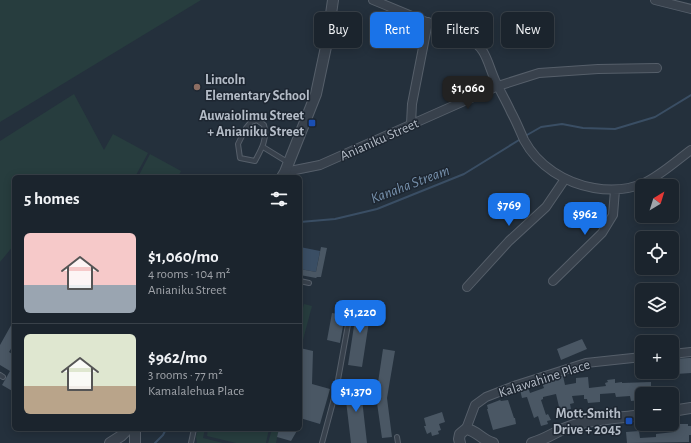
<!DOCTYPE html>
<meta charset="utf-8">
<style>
:root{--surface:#1b242d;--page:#283039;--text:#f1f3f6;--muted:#a0a4aa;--line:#394149;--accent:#1a73e8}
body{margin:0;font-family:"Alegreya Sans",sans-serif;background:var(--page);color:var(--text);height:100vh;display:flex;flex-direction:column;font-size:15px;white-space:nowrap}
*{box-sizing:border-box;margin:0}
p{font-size:13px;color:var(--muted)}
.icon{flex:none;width:22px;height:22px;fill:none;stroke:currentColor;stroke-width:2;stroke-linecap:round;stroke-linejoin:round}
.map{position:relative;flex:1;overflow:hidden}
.side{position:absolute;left:12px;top:175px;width:290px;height:256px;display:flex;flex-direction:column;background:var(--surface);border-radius:6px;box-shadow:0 2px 10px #0003,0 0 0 1px var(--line)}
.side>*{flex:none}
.banner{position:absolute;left:314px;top:12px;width:317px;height:36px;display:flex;gap:8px}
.needle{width:26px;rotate:38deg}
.tools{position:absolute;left:635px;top:179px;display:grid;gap:8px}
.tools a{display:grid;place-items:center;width:44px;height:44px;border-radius:6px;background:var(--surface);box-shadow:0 2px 10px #0003,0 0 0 1px var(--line);font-size:20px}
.price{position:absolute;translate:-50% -34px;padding:0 9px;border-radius:8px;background:var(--accent);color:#fff;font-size:13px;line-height:26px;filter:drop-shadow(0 1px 2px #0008)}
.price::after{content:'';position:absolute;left:50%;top:24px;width:12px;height:9px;margin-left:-6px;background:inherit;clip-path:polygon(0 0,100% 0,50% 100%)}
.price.current{background:#222;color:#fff}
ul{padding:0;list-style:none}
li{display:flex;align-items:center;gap:12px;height:100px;padding:0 12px}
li+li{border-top:1px solid var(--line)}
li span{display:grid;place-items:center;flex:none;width:112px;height:80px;border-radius:6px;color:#555}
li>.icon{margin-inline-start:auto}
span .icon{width:48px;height:48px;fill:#fffc;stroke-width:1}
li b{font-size:17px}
h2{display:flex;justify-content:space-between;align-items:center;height:48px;padding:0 12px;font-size:17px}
.chip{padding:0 14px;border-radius:6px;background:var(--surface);box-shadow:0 2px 10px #0003,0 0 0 1px var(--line);font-size:14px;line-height:36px}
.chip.current{background:var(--accent);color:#fff}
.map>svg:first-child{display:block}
</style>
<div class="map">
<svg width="691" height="443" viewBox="0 0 691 443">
<rect width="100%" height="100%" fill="#24303c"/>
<path fill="#273d3e" d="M 0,0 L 201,0 L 0,122 Z
M 74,94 L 104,150 L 113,134 L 148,153 L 135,177 L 14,177 L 14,245 L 0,262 L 0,141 Z
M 150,154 L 181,171 L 178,177 L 138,177 Z
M 304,304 L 312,306 L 300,351 L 300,314 L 301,315 Z
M 198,429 L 205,429 L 203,438 L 223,443 L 197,443 L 196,437 Z
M 208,429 L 269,429 L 266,443 L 236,443 L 207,436 Z
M 272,429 L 279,429 L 276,443 L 268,443 Z"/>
<path fill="#3a4e64" d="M 300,247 L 320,251 L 316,272 L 300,269 Z"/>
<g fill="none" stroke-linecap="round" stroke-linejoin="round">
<path stroke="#3a4e64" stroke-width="2" d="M 527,135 L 541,127 L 562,124 L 583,128 L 615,129 L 655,117 L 691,95
M 300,222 L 335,219 L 377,209 L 464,174 L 519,140
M 155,443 L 163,435 L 166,429"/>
</g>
<path fill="#4a5764" d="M 321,247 L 327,248 L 321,277 L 317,277 L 316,278 L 300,275 L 300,269 L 316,272 Z
M 358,300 L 372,302 L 362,367 L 348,365 Z
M 332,313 L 345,315 L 340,343 L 327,340 Z
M 14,320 L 14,344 L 9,352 L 14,355 L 14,392 L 2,385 L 10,371 L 0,365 L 0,345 Z
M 582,339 L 587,349 L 561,360 L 557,349 Z
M 300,348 L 313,351 L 312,384 L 330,389 L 320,424 L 300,418 Z
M 383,349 L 395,351 L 387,398 L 392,437 L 382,438 L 376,396 Z
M 689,358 L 691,358 L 691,373 L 676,374 L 677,378 L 658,380 L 657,372 L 672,372 L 672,359 Z
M 563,376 L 565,385 L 576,383 L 576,378 L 588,377 L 589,388 L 606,386 L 605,383 L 608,382 L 607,380 L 615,379 L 615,383 L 622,382 L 622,383 L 651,382 L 651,394 L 642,394 L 642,400 L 631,401 L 630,396 L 616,397 L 615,393 L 600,394 L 600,402 L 588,403 L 587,399 L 584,399 L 584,395 L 572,396 L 574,403 L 570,404 L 571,409 L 560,411 L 556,394 L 543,397 L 543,399 L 541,400 L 546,415 L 548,414 L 551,420 L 547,421 L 548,424 L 541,426 L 538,416 L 534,418 L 527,397 L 522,398 L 520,390 L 528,387 L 530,393 L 544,388 L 542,383 Z
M 360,382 L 367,443 L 351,443 L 344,384 Z
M 500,400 L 501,401 L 508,400 L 514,418 L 515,418 L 516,424 L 493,430 L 487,409 L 488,409 L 487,405 Z
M 442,412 L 445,422 L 439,424 L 441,430 L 438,431 L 439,434 L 432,436 L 431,432 L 427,434 L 424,426 L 426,426 L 424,418 Z
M 674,424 L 688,424 L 688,426 L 691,426 L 691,435 L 689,435 L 689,442 L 627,443 L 626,432 L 639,431 L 640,438 L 656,437 L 656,434 L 674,432 Z
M 279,429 L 298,429 L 291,441 L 277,437 Z"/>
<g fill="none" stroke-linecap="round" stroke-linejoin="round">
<g stroke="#565f6a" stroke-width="6">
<path id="service" d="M 257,120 L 264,125 C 268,138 261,150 255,161 L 240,158 L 238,144 L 246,128 L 251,122 Z
M 263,147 L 289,163
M 300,281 L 309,283
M 0,375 L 3,377
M 397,437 L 398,443
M 191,443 L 194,429
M 322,443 L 336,391 L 351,308"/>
</g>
<g stroke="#565f6a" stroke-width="10">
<path id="minor" d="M 373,0 L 470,40 C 486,47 488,65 495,80 C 500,91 506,101 511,112 C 516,121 520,131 524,140 C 538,166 565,183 594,188 C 611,191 628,190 644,183 C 661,175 676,161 691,150
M 655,0 L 691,9
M 411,124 L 412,104 L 428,22
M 285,172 L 320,165 L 498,86 L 539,73 L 598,69 L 657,68
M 553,281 L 602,233 L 613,215 L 615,190
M 467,287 L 509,241 L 546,207 L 565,179
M 672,354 L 691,352
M 466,429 L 475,405 L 486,397 L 517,385 L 586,363 L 642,357"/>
</g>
<g stroke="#565f6a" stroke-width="12">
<path id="tertiary" d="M 282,177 L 285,172 L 316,94 L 327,42 L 333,0
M 672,411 L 691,408
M 110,443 L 121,436 L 128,429
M 135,443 L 135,429
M 460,443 L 459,439 L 460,434 L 466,429 C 476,430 482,440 493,443
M 532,443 C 547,439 559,429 574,425 C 596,419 620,418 642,415"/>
</g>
<use href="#service" stroke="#38414c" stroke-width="4"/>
<use href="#minor" stroke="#38414c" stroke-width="8"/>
<use href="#tertiary" stroke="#38414c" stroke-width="10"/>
</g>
<circle fill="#8d6e63" stroke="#1d2631" stroke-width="1.5" cx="197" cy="87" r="4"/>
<g fill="#1a4fb4" stroke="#1d2631" stroke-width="1.5">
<rect x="308" y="119" width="8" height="8" rx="2"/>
<rect x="625" y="417" width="8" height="8" rx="2"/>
</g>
<g text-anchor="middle" stroke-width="3" stroke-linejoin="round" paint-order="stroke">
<g font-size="14" font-weight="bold" fill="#b4bcc7" stroke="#1d2631" text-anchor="end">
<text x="205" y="84" text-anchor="start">Lincoln<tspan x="205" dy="16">Elementary School</tspan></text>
<text x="304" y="120">Auwaiolimu Street<tspan x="304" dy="16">+ Anianiku Street</tspan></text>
<text x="621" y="418">Mott-Smith<tspan x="621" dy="16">Drive + 2045</tspan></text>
</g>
<g font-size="14" fill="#b4bcc7" stroke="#1d2631">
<text transform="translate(379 139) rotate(-24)" y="5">Anianiku Street</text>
<text transform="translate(544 378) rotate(-18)" y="5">Kalawahine Place</text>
</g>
<g font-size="15" font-style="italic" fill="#758faa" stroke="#1d2631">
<text transform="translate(410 184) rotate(-21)" y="5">Kanaha Stream</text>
</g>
</g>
</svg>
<div class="tools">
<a><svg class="needle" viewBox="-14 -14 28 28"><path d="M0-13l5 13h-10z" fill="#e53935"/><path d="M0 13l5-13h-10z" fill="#a0a4aa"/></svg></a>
<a><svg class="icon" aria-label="locate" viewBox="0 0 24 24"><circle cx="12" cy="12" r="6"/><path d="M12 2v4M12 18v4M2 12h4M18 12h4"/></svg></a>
<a><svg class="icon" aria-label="layers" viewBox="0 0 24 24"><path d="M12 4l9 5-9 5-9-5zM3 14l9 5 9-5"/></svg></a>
<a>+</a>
<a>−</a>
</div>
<b class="price current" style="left:468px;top:110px">$1,060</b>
<b class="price" style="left:509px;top:227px">$769</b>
<b class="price" style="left:585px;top:236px">$962</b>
<b class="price" style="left:360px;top:334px">$1,220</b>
<b class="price" style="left:356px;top:413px">$1,370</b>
<div class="banner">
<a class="chip">Buy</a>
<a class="chip current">Rent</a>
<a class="chip">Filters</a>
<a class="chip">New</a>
</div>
<section class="side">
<h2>5 homes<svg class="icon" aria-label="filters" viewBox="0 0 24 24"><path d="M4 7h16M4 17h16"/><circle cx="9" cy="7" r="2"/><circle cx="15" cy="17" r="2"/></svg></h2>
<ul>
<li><span style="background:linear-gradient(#f6c9c9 65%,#9aa5b1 0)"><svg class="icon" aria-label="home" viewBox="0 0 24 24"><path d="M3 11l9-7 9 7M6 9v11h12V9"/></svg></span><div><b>$1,060/mo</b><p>4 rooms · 104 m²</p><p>Anianiku Street</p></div></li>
<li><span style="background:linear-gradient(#dfe7d0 65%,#b9a48a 0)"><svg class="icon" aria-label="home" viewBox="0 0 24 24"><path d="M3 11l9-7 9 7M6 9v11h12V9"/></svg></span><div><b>$962/mo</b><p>3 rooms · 77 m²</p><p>Kamalalehua Place</p></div></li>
</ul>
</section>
</div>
